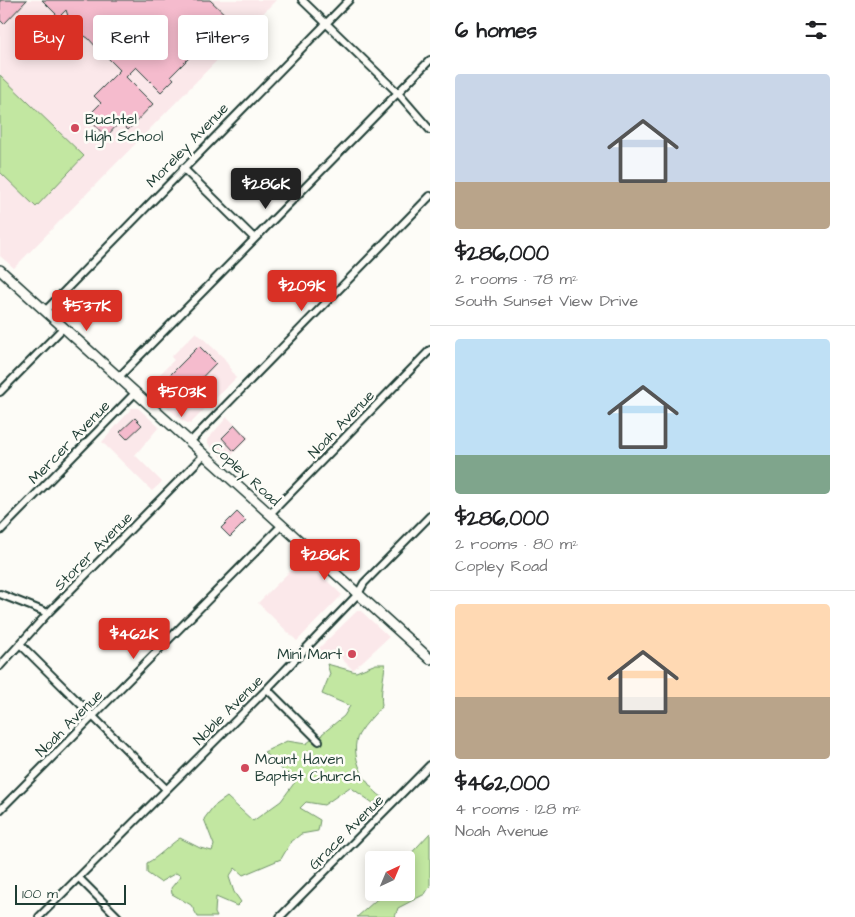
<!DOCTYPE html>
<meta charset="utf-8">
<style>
:root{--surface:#fff;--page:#f6f6f6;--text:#202124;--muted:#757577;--line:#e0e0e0;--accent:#d93025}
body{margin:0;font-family:"Architects Daughter",sans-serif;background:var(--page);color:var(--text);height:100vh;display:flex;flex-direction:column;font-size:19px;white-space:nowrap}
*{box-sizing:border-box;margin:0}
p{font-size:16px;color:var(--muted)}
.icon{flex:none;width:28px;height:28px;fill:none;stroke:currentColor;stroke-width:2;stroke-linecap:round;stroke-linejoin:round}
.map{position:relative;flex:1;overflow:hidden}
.sheet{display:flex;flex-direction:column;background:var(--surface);width:425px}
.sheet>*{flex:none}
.guide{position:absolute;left:15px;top:15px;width:340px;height:45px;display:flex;gap:10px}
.needle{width:32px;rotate:44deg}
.fabs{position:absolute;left:365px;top:851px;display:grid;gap:10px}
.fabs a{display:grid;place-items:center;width:50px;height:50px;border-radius:5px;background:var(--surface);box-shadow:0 2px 12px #0003;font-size:25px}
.scale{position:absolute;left:15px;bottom:12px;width:111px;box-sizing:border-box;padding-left:5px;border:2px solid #1f3d34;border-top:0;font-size:14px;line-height:18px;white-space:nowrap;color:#1f3d34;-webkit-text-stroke:4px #fdfcf7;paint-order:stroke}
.price{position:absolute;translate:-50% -42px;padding:0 11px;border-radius:5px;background:var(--accent);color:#fff;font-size:16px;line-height:32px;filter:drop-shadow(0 1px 2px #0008)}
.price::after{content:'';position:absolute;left:50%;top:30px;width:15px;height:11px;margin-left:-8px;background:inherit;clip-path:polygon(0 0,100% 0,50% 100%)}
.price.active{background:#222;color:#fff}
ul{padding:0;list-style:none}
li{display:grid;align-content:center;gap:10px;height:265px;padding:0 25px}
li+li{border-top:1px solid var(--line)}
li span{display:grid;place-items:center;height:155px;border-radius:5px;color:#555}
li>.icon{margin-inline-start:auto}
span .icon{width:90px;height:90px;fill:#fffc;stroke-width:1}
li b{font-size:21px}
h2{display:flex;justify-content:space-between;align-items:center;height:60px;padding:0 25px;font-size:21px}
.pill{padding:0 18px;border-radius:5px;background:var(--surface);box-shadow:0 2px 12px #0003;font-size:18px;line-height:45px}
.pill.active{background:var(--accent);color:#fff}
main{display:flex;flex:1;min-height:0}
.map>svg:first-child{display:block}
</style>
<main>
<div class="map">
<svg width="430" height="917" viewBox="0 0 430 917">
<rect width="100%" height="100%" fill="#fdfcf7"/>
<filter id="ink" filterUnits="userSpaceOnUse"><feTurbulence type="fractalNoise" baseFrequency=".02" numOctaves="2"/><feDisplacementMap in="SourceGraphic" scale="10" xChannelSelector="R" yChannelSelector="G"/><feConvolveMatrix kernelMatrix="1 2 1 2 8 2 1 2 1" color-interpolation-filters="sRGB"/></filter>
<g filter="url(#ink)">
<path fill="#fbe8ea" d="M 0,0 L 276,0 L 14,268 L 0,256 Z
M 196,332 L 224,358 L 236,378 L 190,424 L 183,421 L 146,388 L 174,360 L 171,357 Z
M 132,408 L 138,408 L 159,427 L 135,455 L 162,482 L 152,491 L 102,442 Z
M 227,417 L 249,438 L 226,461 L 209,445 L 207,440 Z
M 303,558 L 342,595 L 297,641 L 258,603 Z
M 357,611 L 361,611 L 389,637 L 353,670 L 338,655 L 336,657 L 317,650 Z"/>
<path fill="#c2e7a1" stroke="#70926a" d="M 0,75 L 84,156 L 36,207 L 0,172 Z
M 327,664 L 356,672 L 376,664 L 385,664 C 384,678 380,692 382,706 C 374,715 365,724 359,734 C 348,753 365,786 382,797 L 373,803 L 350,787 L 324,805 L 306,802 L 300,808 L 320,820 L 318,831 L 301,834 L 291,842 L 281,859 L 243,875 L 235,868 L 229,877 L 234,892 L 241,902 L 237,906 L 216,897 L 215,913 L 217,917 L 198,917 L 191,905 L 172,894 L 171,888 L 181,876 L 176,873 L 160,882 L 147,873 L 147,863 C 160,856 168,846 180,838 L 200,848 L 212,851 L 214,845 L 204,819 L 213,807 L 227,797 L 253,821 L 281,801 L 295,782 L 264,752 L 287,741 L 306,744 L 311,740 L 319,746 L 322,734 L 344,716 L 350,706 L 322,694 L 330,674 Z
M 430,833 L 430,886 L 425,894 L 398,908 L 395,917 L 357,917 L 384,893 L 406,892 L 405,860 Z"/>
<path fill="#f5bbcd" stroke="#1f3d34" d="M 0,0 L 27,0 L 4,24 L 0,20 Z
M 42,0 L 210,0 L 229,18 L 171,76 L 174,79 L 161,92 L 136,67 L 126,77 L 153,104 L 128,130 L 120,122 L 106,137 L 87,117 L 101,103 L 94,96 L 120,70 L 108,58 L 105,42 L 98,49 L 88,38 L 76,31 L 70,22 L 66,10 L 59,17 Z
M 199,346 L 216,363 L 186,394 L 186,398 L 178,398 L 178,393 L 165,380 Z
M 135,418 L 142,425 L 127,439 L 120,432 Z
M 235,425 L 247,438 L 234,451 L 222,438 Z
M 237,512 L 246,521 L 230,537 L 221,528 Z"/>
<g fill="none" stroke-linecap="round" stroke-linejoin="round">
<g stroke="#1f3d34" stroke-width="10">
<path id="minor" d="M 302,0 L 398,93 L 430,130
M 183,168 L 254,238
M 46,310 L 349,0
M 119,377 L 430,60
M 0,392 L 64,327
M 190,442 L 430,196
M 270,514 L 430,350
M 0,531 L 135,393
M 0,594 L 48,613
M 21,645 L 166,789
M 0,666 L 48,613 L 204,455
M 267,689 L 319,741
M 0,810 L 282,525
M 79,878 L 118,917
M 39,917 L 267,689 L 358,594 L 364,583 L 430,516
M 280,917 L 430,765"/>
</g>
<g stroke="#1f3d34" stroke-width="12">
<path id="secondary" d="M 0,270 L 430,659"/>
</g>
<use href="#minor" stroke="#fdfcf7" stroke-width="6"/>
<use href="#secondary" stroke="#fdfcf7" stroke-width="9"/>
</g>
</g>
<g fill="#d1495b" stroke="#fdfcf7" stroke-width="2">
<circle cx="75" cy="128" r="5"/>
<circle cx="352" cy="654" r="5"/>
<circle cx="245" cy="768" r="5"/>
</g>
<g text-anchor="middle" stroke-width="5" stroke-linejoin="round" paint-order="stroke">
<g font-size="15" fill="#1f3d34" stroke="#fdfcf7" text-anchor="start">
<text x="85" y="124">Buchtel<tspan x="85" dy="17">High School</tspan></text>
<text x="342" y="659" text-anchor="end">Mini Mart</text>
<text x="255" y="764">Mount Haven<tspan x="255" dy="17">Baptist Church</tspan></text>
</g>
<g font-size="15" fill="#1f3d34" stroke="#fdfcf7">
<text transform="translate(187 145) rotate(-46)" y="5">Moreley Avenue</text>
<text transform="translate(341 424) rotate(-46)" y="5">Noah Avenue</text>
<text transform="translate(69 442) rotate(-46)" y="5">Mercer Avenue</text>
<text transform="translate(246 474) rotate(42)" y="5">Copley Road</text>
<text transform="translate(93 551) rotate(-45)" y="5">Storer Avenue</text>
<text transform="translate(228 710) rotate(-45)" y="5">Noble Avenue</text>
<text transform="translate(69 723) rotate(-45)" y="5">Noah Avenue</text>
<text transform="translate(346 832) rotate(-45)" y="5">Grace Avenue</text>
</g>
</g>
</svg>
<div class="fabs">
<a><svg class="needle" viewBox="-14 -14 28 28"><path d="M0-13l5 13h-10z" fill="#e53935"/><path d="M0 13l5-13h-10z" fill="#757577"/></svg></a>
</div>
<div class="scale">100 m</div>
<b class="price active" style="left:266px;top:210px">$286K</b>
<b class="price" style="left:302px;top:312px">$209K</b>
<b class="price" style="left:87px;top:332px">$537K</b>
<b class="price" style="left:182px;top:418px">$503K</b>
<b class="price" style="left:325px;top:581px">$286K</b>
<b class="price" style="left:134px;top:660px">$462K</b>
<div class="guide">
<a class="pill active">Buy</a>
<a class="pill">Rent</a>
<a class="pill">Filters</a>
</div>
</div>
<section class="sheet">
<h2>6 homes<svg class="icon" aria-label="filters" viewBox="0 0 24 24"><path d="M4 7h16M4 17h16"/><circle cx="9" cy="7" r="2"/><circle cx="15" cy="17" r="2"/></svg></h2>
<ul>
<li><span style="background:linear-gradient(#c9d6e8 70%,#b9a48a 0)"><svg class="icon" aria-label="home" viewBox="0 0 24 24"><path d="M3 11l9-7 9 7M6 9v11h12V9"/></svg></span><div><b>$286,000</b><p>2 rooms · 78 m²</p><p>South Sunset View Drive</p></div></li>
<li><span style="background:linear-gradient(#bfe0f5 75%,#7fa58c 0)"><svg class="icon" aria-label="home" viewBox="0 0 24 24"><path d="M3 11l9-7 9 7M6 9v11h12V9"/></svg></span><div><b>$286,000</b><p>2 rooms · 80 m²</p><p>Copley Road</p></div></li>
<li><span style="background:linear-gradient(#ffd9b3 60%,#b9a48a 0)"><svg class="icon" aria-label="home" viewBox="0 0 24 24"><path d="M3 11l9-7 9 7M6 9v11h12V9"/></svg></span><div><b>$462,000</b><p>4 rooms · 128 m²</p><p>Noah Avenue</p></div></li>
</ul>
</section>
</main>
